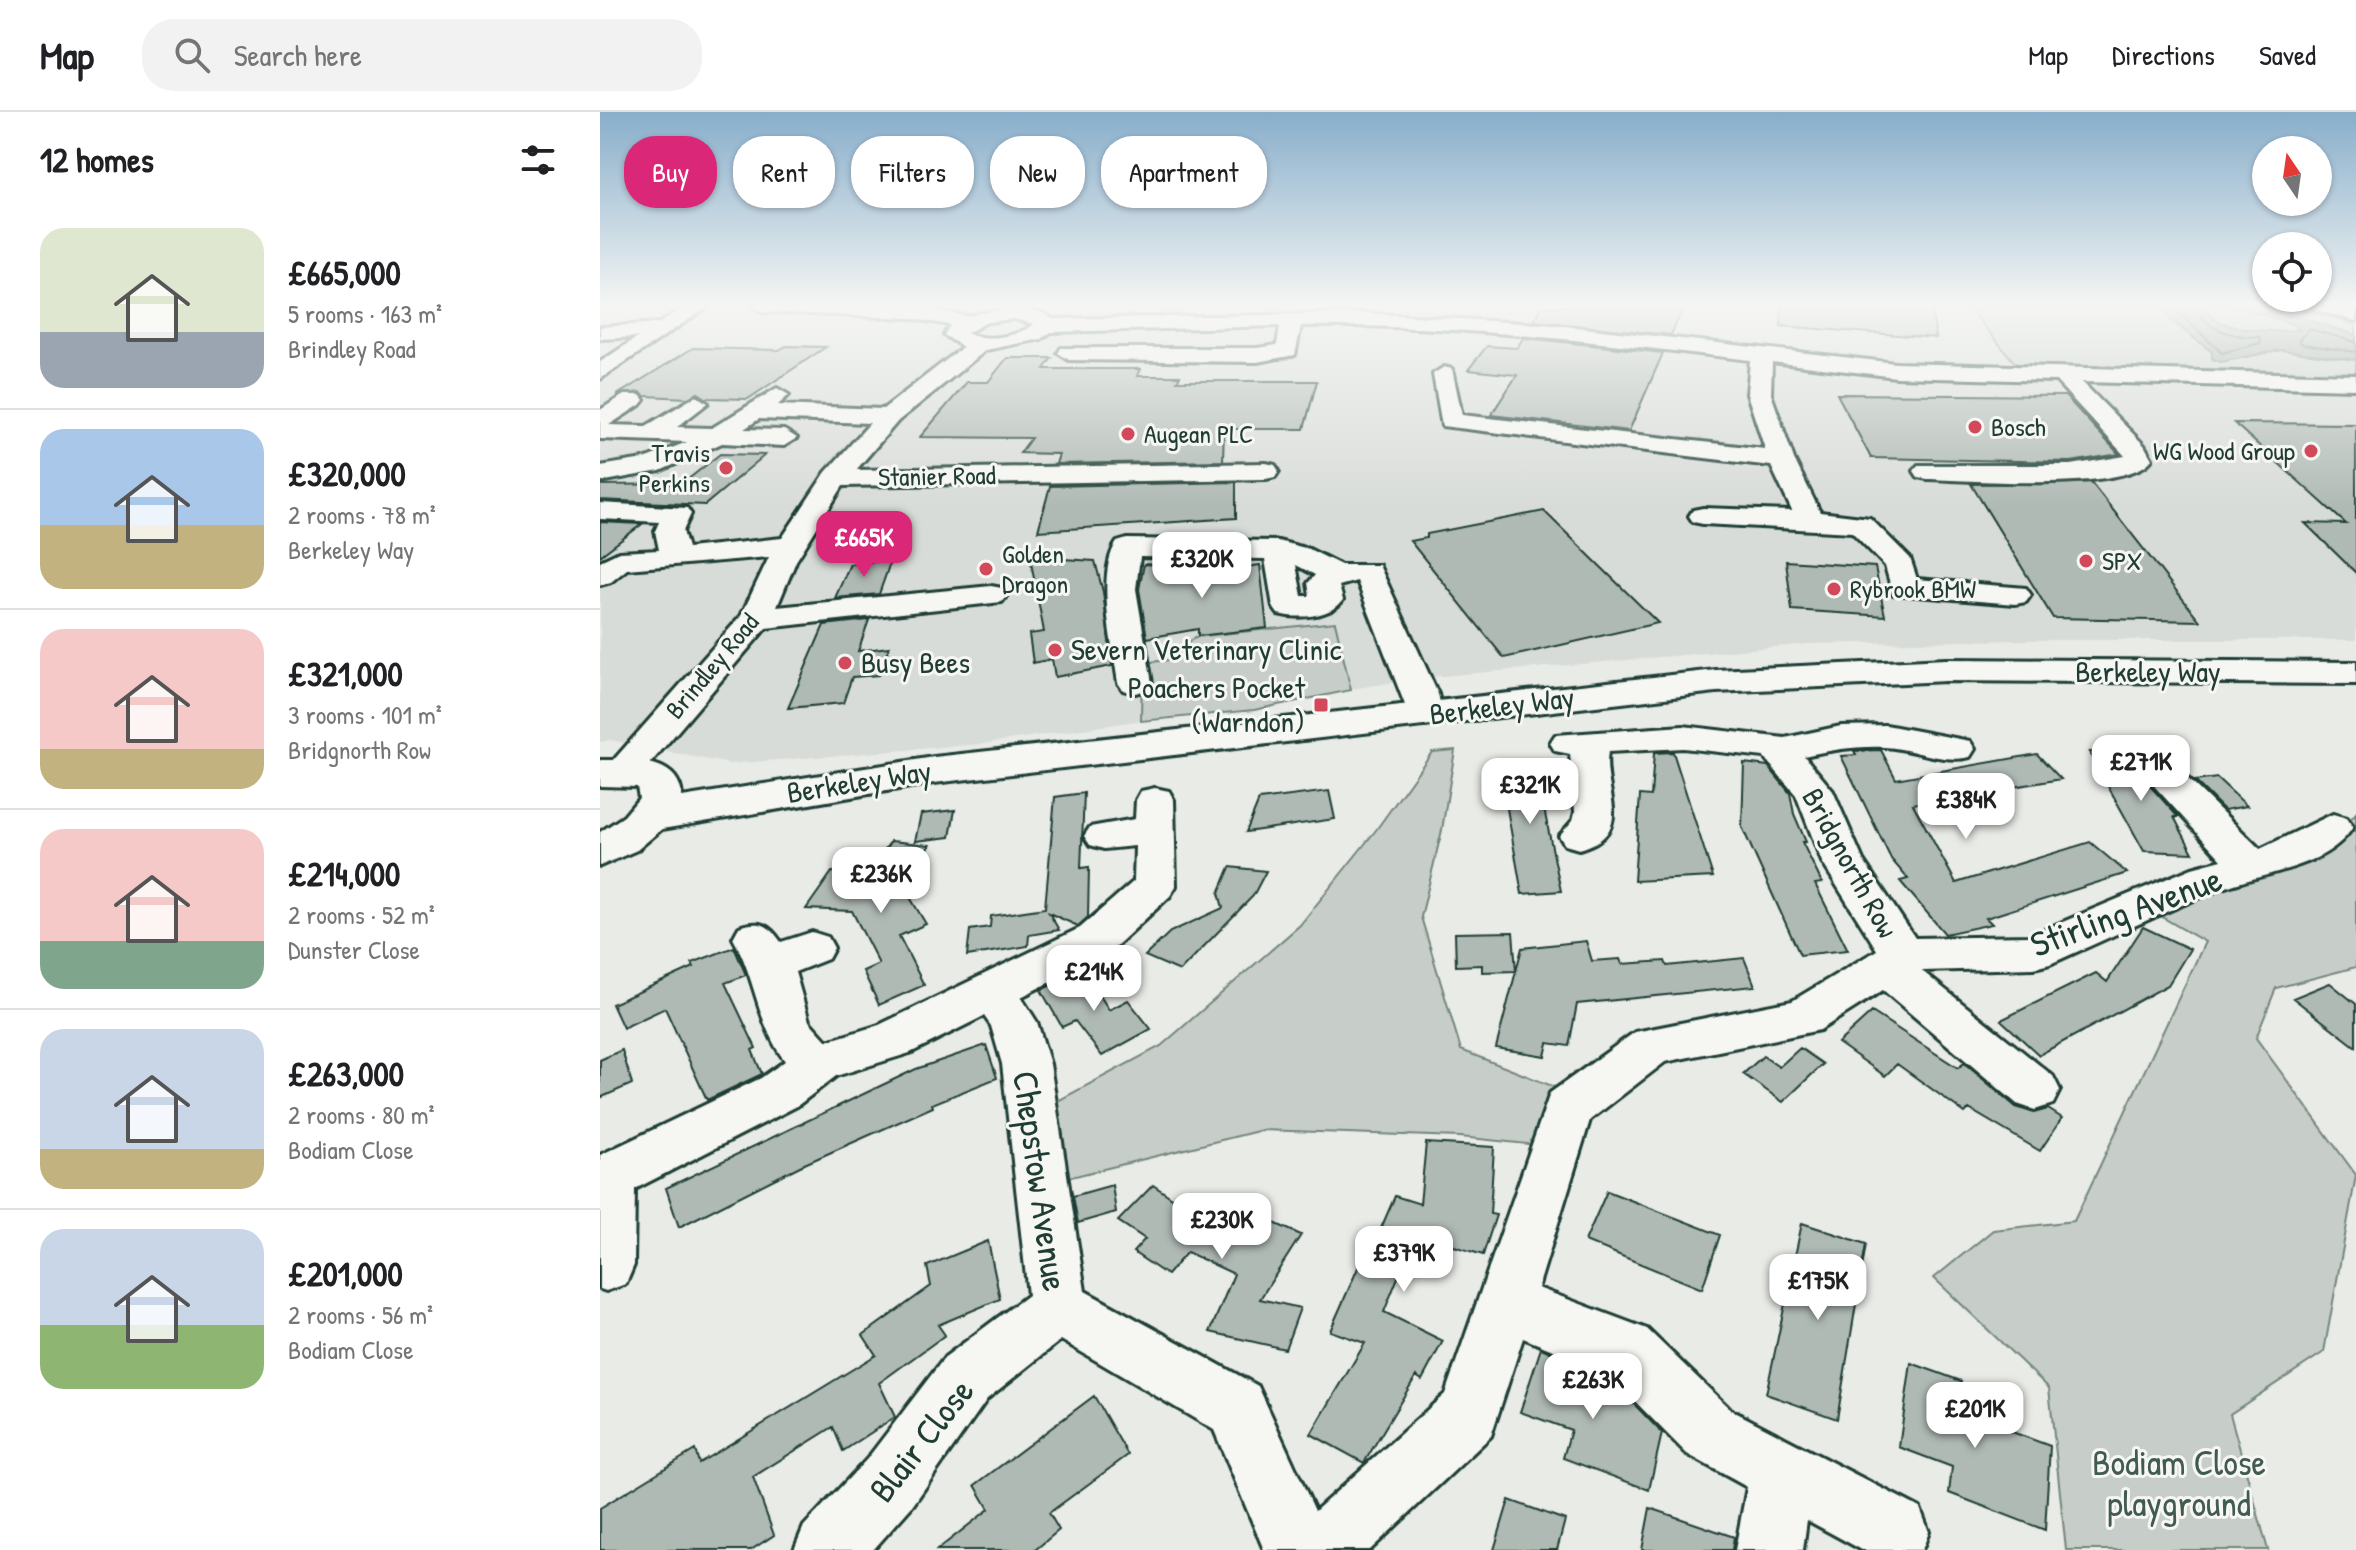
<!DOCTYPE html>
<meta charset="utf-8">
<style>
:root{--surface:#fff;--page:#f2f2f2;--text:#202124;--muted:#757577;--line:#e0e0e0;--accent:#db2777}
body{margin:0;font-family:"Patrick Hand",sans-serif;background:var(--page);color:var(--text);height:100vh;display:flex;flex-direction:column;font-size:30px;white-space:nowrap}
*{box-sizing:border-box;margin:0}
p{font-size:26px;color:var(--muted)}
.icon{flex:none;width:44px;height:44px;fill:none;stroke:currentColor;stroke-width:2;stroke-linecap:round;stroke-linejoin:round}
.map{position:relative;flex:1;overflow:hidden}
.details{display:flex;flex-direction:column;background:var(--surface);width:600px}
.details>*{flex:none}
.top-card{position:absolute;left:24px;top:24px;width:760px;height:72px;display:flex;gap:16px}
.needle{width:52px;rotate:347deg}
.buttons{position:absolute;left:1652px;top:24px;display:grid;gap:16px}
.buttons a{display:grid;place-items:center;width:80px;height:80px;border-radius:50%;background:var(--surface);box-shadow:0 2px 6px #0004;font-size:40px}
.price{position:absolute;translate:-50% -68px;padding:0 18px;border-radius:16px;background:#fff;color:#222;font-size:26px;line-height:52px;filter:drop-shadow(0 2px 4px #0008)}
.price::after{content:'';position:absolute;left:50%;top:48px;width:24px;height:18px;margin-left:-12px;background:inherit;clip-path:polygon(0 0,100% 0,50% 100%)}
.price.current{background:var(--accent);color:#fff}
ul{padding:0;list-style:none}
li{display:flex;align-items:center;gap:24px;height:200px;padding:0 40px}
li+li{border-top:2px solid var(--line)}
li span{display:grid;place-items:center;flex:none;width:224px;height:160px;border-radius:24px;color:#555}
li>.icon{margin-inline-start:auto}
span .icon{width:96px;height:96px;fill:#fffc;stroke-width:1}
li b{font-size:34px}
h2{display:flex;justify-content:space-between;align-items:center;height:96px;padding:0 40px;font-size:34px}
.pill{padding:0 28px;border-radius:32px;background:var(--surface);box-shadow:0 2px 6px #0004;font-size:28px;line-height:72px}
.pill.current{background:var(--accent);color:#fff}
header{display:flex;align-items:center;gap:48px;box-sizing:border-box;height:112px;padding:0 40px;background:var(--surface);border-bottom:2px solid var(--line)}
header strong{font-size:38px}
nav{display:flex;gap:44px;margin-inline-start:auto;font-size:28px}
.search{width:560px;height:72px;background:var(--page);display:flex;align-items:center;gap:20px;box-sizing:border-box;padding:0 28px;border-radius:32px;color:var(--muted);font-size:30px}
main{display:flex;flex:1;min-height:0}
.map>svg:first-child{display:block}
</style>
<header>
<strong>Map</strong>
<div class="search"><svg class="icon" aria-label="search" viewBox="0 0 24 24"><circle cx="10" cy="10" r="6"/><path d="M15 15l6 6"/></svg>Search here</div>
<nav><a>Map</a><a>Directions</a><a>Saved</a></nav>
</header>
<main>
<section class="details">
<h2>12 homes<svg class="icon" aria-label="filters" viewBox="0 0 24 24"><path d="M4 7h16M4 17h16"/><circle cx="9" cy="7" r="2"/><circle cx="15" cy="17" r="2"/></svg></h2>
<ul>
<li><span style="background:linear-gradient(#dfe7d0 65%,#9aa5b1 0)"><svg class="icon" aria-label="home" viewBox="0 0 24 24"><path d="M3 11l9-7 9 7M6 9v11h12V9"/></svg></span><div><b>£665,000</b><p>5 rooms · 163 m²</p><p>Brindley Road</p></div></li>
<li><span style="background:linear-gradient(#a9c7e8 60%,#c2b280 0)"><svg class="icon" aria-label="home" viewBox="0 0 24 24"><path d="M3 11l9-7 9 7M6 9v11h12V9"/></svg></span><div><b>£320,000</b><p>2 rooms · 78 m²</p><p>Berkeley Way</p></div></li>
<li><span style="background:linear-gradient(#f6c9c9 75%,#c2b280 0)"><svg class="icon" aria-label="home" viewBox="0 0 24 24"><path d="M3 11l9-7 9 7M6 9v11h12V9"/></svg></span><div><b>£321,000</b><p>3 rooms · 101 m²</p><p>Bridgnorth Row</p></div></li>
<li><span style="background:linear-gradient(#f6c9c9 70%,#7fa58c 0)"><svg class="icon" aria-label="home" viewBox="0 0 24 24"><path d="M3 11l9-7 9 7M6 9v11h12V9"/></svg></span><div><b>£214,000</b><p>2 rooms · 52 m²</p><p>Dunster Close</p></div></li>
<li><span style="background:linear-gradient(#c9d6e8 75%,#c2b280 0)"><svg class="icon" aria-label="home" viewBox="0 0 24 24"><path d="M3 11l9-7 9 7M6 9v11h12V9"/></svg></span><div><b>£263,000</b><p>2 rooms · 80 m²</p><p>Bodiam Close</p></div></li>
<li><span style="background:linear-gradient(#c9d6e8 60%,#8fb573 0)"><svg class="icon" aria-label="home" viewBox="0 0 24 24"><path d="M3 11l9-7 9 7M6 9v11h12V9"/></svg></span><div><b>£201,000</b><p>2 rooms · 56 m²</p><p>Bodiam Close</p></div></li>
</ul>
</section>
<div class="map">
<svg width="1756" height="1438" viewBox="0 0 1756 1438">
<rect width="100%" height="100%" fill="#e9ebe7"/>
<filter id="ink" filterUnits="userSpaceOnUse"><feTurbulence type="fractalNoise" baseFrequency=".0125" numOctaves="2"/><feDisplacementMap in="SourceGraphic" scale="16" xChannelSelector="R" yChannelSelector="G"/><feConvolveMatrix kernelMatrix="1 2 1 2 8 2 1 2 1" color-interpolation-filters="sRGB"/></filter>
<g filter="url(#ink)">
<path fill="#d8dcd8" d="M 0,194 L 1756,194 L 1756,528 L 1426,528 L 1210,532 L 831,565 L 382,632 L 129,652 L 10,628 L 0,630 Z"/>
<path fill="#c7cec9" stroke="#73867e" stroke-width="2" d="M 1367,194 L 1692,194 L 1756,213 L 1756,262 L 1416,252 Z
M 735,510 L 751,578 L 654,598 L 541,609 L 542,551 L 568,548 L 595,525 Z
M 855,638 L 842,718 L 821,805 L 861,938 L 960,977 L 938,1033 L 860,1025 L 662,1018 L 455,1069 L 450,993 L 561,934 L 700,813 L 776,718 L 832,640 Z
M 1756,701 L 1756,855 L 1676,876 L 1656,926 L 1756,1063 L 1724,1240 L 1630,1302 L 1668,1438 L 1466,1438 L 1449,1276 L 1334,1166 L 1393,1118 L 1474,1109 L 1605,830 L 1555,801 L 1623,770 L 1713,750 Z"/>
<path fill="#99a6a0" stroke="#687c75" stroke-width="2" d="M 1563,194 L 1604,194 C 1614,221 1674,220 1700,218 L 1692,212 L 1636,194 L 1702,206 L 1756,223 L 1756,248 L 1681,238 L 1621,250 L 1612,247 L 1612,240 L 1572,209 Z"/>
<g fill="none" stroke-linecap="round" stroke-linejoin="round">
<path stroke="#50675f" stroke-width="2" d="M 1572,194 L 1622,241 L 1661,231 L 1659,225 C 1635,225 1605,219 1596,194
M 1756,230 L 1709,217 L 1699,228 L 1702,232 L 1756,240"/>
</g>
<path fill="#b0bab5" stroke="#1f3d34" stroke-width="2" d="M 942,194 L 1084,194 L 1071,223 L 934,209 Z
M 1182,194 L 1331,194 L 1336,226 L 1181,214 Z
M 923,226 L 982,232 L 1063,241 L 1029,319 L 891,303 L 917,263 L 868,258 L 887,234 L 917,236 Z
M 186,234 L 226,235 L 148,287 L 106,286 L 98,281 L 88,286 L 45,284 L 40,280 L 17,283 L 93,236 L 179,238 Z
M 407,246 L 452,246 L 444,257 L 540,257 L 537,264 L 580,264 L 577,269 L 717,269 L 704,317 L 624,317 L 623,349 L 456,352 L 459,342 L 420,341 L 431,326 L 320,325 L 367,270 L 388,270 Z
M 1237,282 L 1465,284 L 1519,342 L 1471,350 L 1271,346 Z
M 1634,311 L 1756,312 L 1756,461 L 1705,411 L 1746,412 Z
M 120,342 L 165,343 L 105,393 L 0,388 L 0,373 L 82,372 Z
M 636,370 L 636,406 L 438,419 L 450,374 Z
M 1491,370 L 1600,509 L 1453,506 L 1371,372 Z
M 944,399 L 1058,511 L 904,546 L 810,429 L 827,426 L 827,422 Z
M 0,410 L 42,412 L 0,444 Z
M 430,445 L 495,449 L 503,480 L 512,554 L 455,565 L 452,547 L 433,551 L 429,522 L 444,520 Z
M 291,448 L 279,482 L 235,486 L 250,452 Z
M 1186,449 L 1275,455 L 1285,504 L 1192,498 Z
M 544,452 L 633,457 L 660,453 L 667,516 L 598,524 L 598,517 L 547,526 L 539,477 Z
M 269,508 L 258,539 L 289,535 L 279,563 L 252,565 L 243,591 L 188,596 L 224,513 Z
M 1281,638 L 1296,667 L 1437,642 L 1461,667 L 1313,692 L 1356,771 L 1490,730 L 1527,761 L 1386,806 L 1392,812 L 1345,822 L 1300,769 L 1308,767 L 1291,747 L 1241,644 L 1256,643 L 1254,639 Z
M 1073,640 L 1113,765 L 1034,769 L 1040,683 L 1051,684 L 1054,641 Z
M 1489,640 L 1538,641 L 1547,656 L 1543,666 L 1578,705 L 1574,705 L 1593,741 L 1544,739 Z
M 937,647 L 951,691 L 943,692 L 961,779 L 922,782 L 899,651 Z
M 1144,651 L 1168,654 L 1190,681 L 1194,702 L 1206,730 L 1202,730 L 1222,771 L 1215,772 L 1248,838 L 1200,843 L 1142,715 Z
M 1617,666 L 1647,694 L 1624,698 L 1595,669 Z
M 729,679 L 735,707 L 646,720 L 659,688 Z
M 484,681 L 481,756 L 489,755 L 488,805 L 478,814 L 449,801 L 459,818 L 429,823 L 428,834 L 367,844 L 370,818 L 390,815 L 391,804 L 445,796 L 455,685 Z
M 355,698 L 350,725 L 315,729 L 321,702 Z
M 291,729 L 330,733 L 302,772 L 326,812 L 299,824 L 324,873 L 279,893 L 263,859 L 279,852 L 252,799 L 206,797 L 232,760 L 266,762 Z
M 630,755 L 666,759 L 653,784 L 580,859 L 545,844 L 570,820 L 623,796 L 619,781 Z
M 1543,815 L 1590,837 L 1568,873 L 1439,943 L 1401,908 L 1496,861 L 1507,870 Z
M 913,820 L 916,859 L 882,860 L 882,853 L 856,854 L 855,821 Z
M 986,829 L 992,849 L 1020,847 L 1022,852 L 1065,849 L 1067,854 L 1144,846 L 1155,874 L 977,892 L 969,934 L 948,931 L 945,944 L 896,936 L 922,836 Z
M 134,835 L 146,863 L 125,871 L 156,936 L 152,938 L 162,962 L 107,988 L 65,896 L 23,916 L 12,892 L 94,855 L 92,851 Z
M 484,858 L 509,898 L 528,888 L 551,917 L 502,944 L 475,909 L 462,915 L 441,878 Z
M 1730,871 L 1756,892 L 1756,935 L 1693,886 Z
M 1272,900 L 1358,956 L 1364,951 L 1416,995 L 1434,1001 L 1448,997 L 1462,1006 L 1440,1039 L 1369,997 L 1365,1001 L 1297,952 L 1285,964 L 1238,931 Z
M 386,933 L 397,966 L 332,992 L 333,995 L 200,1054 L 79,1115 L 66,1076 L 316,957 Z
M 1200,936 L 1223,952 L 1183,990 L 1143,962 L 1163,944 L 1179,955 Z
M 22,938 L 32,972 L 0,986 L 0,948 Z
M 826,1031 L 894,1035 L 890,1102 L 896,1103 L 883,1143 L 828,1126 L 815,1157 L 803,1153 L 784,1200 L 843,1229 L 822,1268 L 816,1264 L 764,1351 L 711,1322 L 765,1231 L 730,1219 L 761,1149 L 766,1151 L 795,1084 L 820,1092 Z
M 512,1073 L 516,1100 L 478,1111 L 473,1084 Z
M 553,1073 L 620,1118 L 636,1094 L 701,1123 L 660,1187 L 700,1196 L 685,1237 L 610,1220 L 634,1162 L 587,1140 L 567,1163 L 533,1140 L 545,1127 L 518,1109 Z
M 1007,1079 L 1120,1123 L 1102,1177 L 985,1129 Z
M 1202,1111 L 1266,1132 L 1237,1307 L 1166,1282 Z
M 388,1129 L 400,1187 L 338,1213 L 345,1223 L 279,1271 L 295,1305 L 243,1339 L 233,1315 L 153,1365 L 174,1423 L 151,1438 L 0,1438 L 0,1396 L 95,1338 L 99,1351 L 276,1243 L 263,1223 L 331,1174 L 327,1154 Z
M 941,1236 L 989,1256 L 984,1273 L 1031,1289 L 1062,1321 L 1049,1378 L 963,1346 L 971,1318 L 920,1300 Z
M 1311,1251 L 1361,1269 L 1358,1300 L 1450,1334 L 1445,1418 L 1349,1381 L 1352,1355 L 1299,1335 Z
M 494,1284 L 528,1343 L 449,1401 L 459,1418 L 435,1438 L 337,1438 L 389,1397 L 375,1373 Z
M 909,1388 L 965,1408 L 957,1438 L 894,1438 Z
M 1050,1396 L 1134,1425 L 1132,1438 L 1042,1438 Z"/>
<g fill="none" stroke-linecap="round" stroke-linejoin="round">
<g stroke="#1f3d34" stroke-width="6">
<path id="minor" d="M 85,194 L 109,194 L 0,267 L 0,250 L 38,225 L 0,227 L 0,215 L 60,211 Z
M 153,194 L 311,194 L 367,204 L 414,195 L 443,201 L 453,207 L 766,201 L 956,213 L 1296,251 L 1756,263 L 1756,277 L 1482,270 L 1544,333 L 1552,347 C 1529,381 1369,368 1327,367 L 1318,365 L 1314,359 L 1318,353 L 1471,353 L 1525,344 L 1456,269 L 1296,265 L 1172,250 L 1171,282 L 1194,347 L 1220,400 L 1270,406 L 1310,446 L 1317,467 L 1426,476 L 1431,483 L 1426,490 L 1415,492 L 1293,482 L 1285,454 L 1252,420 L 1103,412 L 1093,410 L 1089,404 L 1093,398 L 1103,396 L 1192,399 L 1171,354 L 842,314 L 833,262 L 844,255 L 852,257 L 862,303 L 1165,337 L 1147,282 L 1150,248 C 1001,230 851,212 701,214 L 695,243 L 657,250 L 469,248 L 458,241 L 461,236 L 657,236 L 677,233 L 680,214 L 451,220 L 441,227 L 386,238 L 298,309 L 256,358 L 666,351 L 675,353 L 679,359 L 675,365 L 666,367 L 243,374 L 196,449 L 177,495 L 391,474 L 402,476 L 407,483 L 402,490 L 166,516 L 37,667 L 24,671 L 11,667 L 5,659 L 11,651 L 141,504 L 169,445 L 27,457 L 11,470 L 0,473 L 0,449 L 19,440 L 59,438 L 55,419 L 59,410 L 0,407 L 0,391 L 87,396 L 91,402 L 83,419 L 88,436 L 182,426 L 226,360 L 270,311 L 159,307 L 144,317 L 184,318 L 197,326 L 184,334 L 122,331 L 60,359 L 0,370 L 0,354 L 44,347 L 87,330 L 0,327 L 0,298 L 24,283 L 40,283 L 44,288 L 40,293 L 9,313 L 46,314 L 96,284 L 108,291 L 77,315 L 112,316 L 177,276 L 189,283 L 178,293 L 283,297 L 363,235 L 344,223 L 350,213 L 310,206 L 163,200 ZM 414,207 L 434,212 C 418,225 385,230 367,221 L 387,210 Z
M 1713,194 L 1756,197 L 1756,209 L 1716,198 Z
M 527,427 L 678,429 L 709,437 L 741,453 L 779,453 L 838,582 L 843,603 L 838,611 L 825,614 L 812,611 L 757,469 L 739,474 L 743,488 C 730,506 697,507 678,502 L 673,495 L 665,447 L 540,445 L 536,477 L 552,571 L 547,578 L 535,581 L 523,578 L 518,571 C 513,534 495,462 517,430 ZM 696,453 L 715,463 L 708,471 L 710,484 L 702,484 Z
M 1286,613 L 1370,629 L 1375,637 L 1370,645 C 1342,652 1313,636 1284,635 C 1256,634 1231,638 1204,644 L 1233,679 L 1263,748 L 1315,826 L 1429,824 L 1592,756 L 1622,748 L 1545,664 L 1551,656 L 1564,652 L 1577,656 L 1660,737 L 1733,702 L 1747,706 L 1753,715 C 1726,758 1660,760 1618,778 C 1561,801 1506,827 1450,852 L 1434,856 L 1322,859 L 1453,964 L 1460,978 L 1453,992 L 1435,998 L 1417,992 L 1283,878 L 1220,918 L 1065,950 L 990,1008 L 938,1176 L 1047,1217 L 1131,1298 L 1320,1396 L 1329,1420 L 1322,1438 L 1262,1438 L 1207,1408 L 1203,1438 L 1135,1438 L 1147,1375 L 1087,1342 L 1005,1259 L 923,1226 L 891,1324 L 770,1438 L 664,1438 L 614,1318 L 461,1228 L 387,1287 L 313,1393 L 273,1438 L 194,1438 L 204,1414 L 267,1347 L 345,1245 L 428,1183 L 402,952 L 391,914 L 384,904 L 310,941 L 236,964 L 197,994 L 35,1077 L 34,1153 L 26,1172 L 6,1179 L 0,1177 L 0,1043 L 161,966 L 185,949 C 157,912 156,866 133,826 L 139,815 C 160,808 169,812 181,830 L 212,820 L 228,825 L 234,836 L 228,847 L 195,860 L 209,909 L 227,929 L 279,913 L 480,816 L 534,769 L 535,734 L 504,737 L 490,733 L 484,724 L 490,715 L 535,707 L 536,688 L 541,679 L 555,676 L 569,679 L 574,688 L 576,774 L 570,784 L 512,838 L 421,885 L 437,910 L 450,952 L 485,1179 L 658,1274 L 715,1399 L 845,1282 L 950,981 L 1035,920 L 1192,889 L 1277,838 L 1222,750 L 1196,683 L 1164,645 L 1083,636 L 1008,640 C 1001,678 1038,721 979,737 L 965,733 L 959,724 L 973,708 L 975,700 L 970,642 L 955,639 L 950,631 L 955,623 L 1083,614 L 1185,626 L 1241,614 Z"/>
</g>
<g stroke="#1f3d34" stroke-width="6">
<path id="major" d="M 1346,547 L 1756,550 L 1756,572 L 1346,569 L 1116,580 L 334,671 L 62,717 L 37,738 L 0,754 L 0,720 L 24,704 L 39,686 L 37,675 L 0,674 L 0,648 C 30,648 80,645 82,685 L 334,645 L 1116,558 Z"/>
</g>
<use href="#minor" fill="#f6f6f2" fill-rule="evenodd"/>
<use href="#major" fill="#f6f6f2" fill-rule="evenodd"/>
</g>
</g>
<linearGradient id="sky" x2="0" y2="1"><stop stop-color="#88aecb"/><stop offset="0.49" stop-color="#f5f6f4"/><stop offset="1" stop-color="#f5f6f4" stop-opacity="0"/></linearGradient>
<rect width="1756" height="395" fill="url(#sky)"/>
<g fill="#d1495b" stroke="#f6f6f2" stroke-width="3">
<circle cx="1375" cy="315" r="8"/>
<circle cx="528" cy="322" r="8"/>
<circle cx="1711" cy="339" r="8"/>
<circle cx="126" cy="356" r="8"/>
<circle cx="1486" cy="449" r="8"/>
<circle cx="386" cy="457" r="8"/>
<circle cx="1234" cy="477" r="8"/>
<circle cx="455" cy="538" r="8"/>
<circle cx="245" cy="551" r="8"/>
<rect x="713" y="585" width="16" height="16" rx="4"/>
</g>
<g text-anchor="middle" stroke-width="6" stroke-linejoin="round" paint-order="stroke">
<g font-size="26" fill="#1f3d34" stroke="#f6f6f2" text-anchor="start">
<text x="1391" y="324">Bosch</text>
<text x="544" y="331">Augean PLC</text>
<text x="1695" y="348" text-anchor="end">WG Wood Group</text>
<text x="110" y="350" text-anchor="end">Travis<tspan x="110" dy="30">Perkins</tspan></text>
<text x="402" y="451">Golden<tspan x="402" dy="30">Dragon</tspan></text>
<text x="1502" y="458">SPX</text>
<text x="1250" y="486">Rybrook BMW</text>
</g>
<g font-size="26" fill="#1f3d34" stroke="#f6f6f2">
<text transform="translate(337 364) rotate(-1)" y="9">Stanier Road</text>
<text transform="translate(112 554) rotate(-50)" y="9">Brindley Road</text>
</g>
<g font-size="30" fill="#1f3d34" stroke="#f6f6f2" text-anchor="start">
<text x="471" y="548">Severn Veterinary Clinic</text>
<text x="261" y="561">Busy Bees</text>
<text x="705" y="586" text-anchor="end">Poachers Pocket<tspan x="705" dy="34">(Warndon)</tspan></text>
</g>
<g font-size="30" fill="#1f3d34" stroke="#f6f6f2">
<text x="1548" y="570">Berkeley Way</text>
<text transform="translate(902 594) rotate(-7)" y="10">Berkeley Way</text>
<text transform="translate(259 670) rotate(-9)" y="10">Berkeley Way</text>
<text transform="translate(1250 751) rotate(61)" y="10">Bridgnorth Row</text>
</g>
<g font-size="36" fill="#1f3d34" stroke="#f6f6f2">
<text transform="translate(1526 799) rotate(-20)" y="13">Stirling Avenue</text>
<text transform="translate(441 1069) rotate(82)" y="13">Chepstow Avenue</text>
<text transform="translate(321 1328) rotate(-52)" y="13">Blair Close</text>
</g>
<g font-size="36" fill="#415a52" stroke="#f6f6f2">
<text x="1579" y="1363">Bodiam Close<tspan x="1579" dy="41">playground</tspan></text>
</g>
</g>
</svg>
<div class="buttons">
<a><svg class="needle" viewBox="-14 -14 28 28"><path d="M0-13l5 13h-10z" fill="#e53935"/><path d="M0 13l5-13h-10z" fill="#757577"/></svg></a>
<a><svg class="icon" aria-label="locate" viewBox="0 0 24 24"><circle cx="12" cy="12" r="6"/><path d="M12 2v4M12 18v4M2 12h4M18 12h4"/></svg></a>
</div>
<b class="price current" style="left:264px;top:467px">£665K</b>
<b class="price" style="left:602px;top:488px">£320K</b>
<b class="price" style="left:1541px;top:691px">£271K</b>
<b class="price" style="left:930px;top:714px">£321K</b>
<b class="price" style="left:1366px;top:729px">£384K</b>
<b class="price" style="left:281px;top:803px">£236K</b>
<b class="price" style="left:494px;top:901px">£214K</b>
<b class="price" style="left:622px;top:1149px">£230K</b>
<b class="price" style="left:804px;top:1182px">£379K</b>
<b class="price" style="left:1218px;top:1210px">£175K</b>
<b class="price" style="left:993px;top:1309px">£263K</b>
<b class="price" style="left:1375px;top:1338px">£201K</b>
<div class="top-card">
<a class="pill current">Buy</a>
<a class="pill">Rent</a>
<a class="pill">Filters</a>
<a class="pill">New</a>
<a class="pill">Apartment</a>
</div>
</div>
</main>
